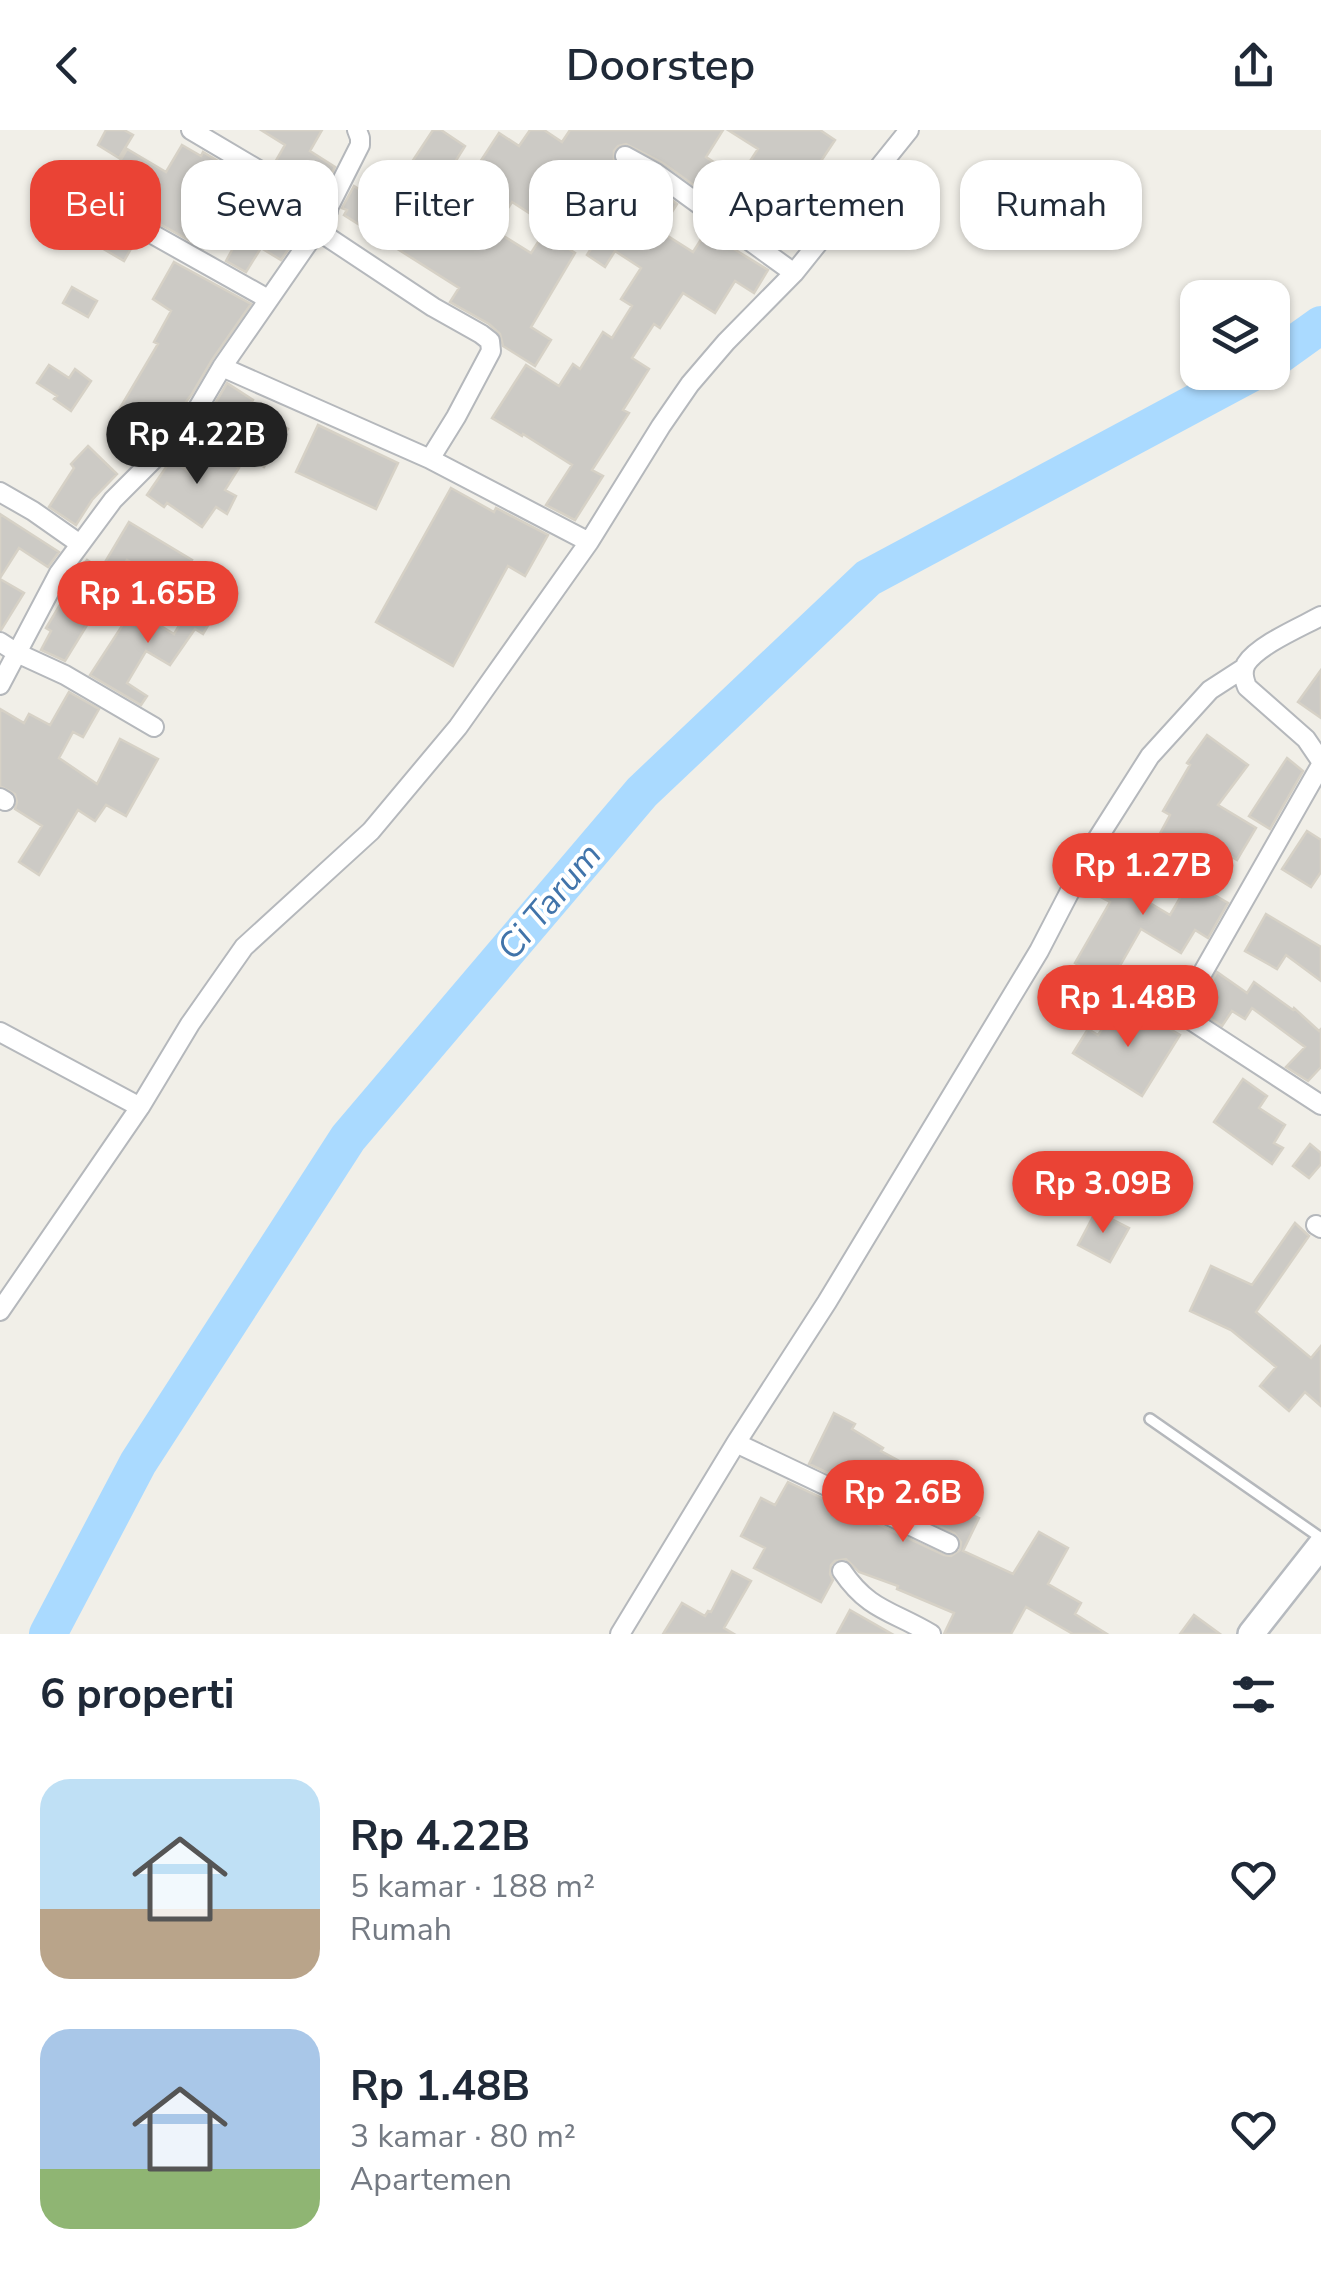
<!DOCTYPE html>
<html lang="id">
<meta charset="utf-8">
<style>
:root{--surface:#fff;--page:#f2f2f3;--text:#1f2937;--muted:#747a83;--accent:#ea4335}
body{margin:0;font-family:"Nunito Sans",sans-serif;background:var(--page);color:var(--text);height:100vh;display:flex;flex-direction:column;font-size:38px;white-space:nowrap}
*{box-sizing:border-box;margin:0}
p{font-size:32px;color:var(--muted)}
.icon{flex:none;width:55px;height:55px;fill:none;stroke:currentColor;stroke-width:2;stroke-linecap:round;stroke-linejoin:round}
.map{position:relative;height:1504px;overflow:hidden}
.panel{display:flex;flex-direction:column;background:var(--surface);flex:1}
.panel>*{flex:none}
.hud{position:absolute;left:30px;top:30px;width:1262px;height:90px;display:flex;gap:20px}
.controls{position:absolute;left:1180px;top:150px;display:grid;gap:20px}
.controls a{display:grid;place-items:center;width:110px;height:110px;border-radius:20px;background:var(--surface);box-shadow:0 2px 8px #0004;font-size:50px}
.price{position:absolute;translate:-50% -85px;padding:0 22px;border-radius:35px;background:var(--accent);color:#fff;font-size:32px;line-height:65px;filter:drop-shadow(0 2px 5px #0008)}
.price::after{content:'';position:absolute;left:50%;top:60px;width:30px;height:22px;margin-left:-15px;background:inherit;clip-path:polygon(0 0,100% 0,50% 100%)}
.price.on{background:#222;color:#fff}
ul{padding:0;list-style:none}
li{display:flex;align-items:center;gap:30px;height:250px;padding:0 40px}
li span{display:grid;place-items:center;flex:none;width:280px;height:200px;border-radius:30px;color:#555}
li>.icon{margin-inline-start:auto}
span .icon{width:120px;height:120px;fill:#fffc;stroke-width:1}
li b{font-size:42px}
h2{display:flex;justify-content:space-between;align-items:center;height:120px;padding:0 40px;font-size:42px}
.pill{padding:0 35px;border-radius:30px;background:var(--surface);box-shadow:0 2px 8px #0004;font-size:35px;line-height:90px}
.pill.on{background:var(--accent);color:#fff}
header{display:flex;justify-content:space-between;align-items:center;height:130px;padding:0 40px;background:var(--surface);font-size:45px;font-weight:600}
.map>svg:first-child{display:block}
</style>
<header><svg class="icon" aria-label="back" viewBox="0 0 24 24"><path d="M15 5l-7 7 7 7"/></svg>Doorstep<svg class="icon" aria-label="share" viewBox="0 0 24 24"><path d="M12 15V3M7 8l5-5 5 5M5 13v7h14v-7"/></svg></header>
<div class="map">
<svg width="1321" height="1504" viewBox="0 0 1321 1504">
<rect width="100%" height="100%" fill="#f1efe8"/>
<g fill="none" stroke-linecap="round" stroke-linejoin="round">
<path stroke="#aadaff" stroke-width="38" d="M 1272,230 L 1321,195
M 48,1504 L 138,1333 L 348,1008 L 642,662 L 868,448 L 1253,242"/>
</g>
<path fill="#cccac5" stroke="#d6d1c6" stroke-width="2.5" d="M 106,0 L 124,0 L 133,5 L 119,28 L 98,15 Z
M 261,0 L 322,0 L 310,21 L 335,37 L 322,63 L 274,34 L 285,15 Z
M 433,0 L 441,0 L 465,16 L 439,58 L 408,38 Z
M 530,0 L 544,0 L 562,12 L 570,0 L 723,0 L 706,27 L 739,48 L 758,19 L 728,0 L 820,0 L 835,10 L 809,49 L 819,55 L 804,79 L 782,64 L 771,81 L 762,75 L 749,95 L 663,33 L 626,14 L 618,16 L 614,21 L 614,32 L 624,40 L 609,63 L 582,46 L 574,58 L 565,52 L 540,90 L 512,72 L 494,100 L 531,123 L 544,103 L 575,123 L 531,197 L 551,210 L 535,236 L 503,216 L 500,204 L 489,194 L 450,172 L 459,158 L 344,85 L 347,80 L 342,78 L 354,56 L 447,114 L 457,98 L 460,101 L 496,46 L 478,35 L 499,3 L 519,16 Z
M 182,15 L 201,26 L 203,22 L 226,36 L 222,43 L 254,62 L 256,57 L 259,59 L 261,56 L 274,64 L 267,76 L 303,98 L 281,130 L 261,118 L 246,142 L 226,131 L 238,109 L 209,91 L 196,114 L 102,62 L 127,19 L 166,42 Z
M 619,56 L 647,74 L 657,59 L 677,74 L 660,101 L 693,122 L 709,97 L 736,116 L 734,119 L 768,140 L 754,163 L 735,151 L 715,183 L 683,163 L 660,198 L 654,194 L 632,228 L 649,239 L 623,280 L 629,283 L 592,340 L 603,346 L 575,390 L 546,375 L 572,335 L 523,304 L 522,306 L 492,288 L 526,235 L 559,256 L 573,234 L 580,239 L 603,202 L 612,208 L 632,176 L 621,169 L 641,138 L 615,121 L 605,137 L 587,125 L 610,89 L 601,84 Z
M 90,84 L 136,110 L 124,131 L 78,104 Z
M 174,132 L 251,174 L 212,230 L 192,264 L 158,308 L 117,283 L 158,214 L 154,212 L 171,181 L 153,169 Z
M 72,157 L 97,171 L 88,187 L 63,173 Z
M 49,235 L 69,248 L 75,239 L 91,251 L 71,281 L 54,269 L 57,266 L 37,253 Z
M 227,253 L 253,270 L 250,275 L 288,299 L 264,337 L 233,318 L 246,297 L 213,277 Z
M 318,295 L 398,333 L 376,379 L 296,342 Z
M 88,316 L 117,344 L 92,370 L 76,395 L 49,377 L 74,338 L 71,334 Z
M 205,317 L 239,338 L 225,360 L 236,366 L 227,384 L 216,377 L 202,397 L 167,373 L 164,377 L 147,365 L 171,330 L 190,342 Z
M 451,358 L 494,382 L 496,378 L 548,405 L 525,446 L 508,436 L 453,536 L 376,492 Z
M 0,384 L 59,422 L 48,437 L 19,418 L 0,448 Z
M 129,392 L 192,430 L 183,445 L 172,438 L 163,452 L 127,430 L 65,531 L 41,520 L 51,501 L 46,498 L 73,453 L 70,450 L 87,430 L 101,439 Z
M 0,449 L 24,463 L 1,500 L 0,500 Z
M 198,464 L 219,477 L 203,504 L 195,499 L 170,535 L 146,521 L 127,553 L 147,566 L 141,575 L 90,545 L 133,479 L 174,504 Z
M 1321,540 L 1321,588 L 1298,572 Z
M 69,562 L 99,579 L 83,607 L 73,602 L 59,628 L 97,654 L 120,609 L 158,629 L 126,686 L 106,675 L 95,691 L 78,680 L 39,745 L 19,732 L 42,696 L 15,679 L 17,672 L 15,664 L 0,656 L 0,579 L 24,593 L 29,584 L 50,595 Z
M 1207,605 L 1248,635 L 1218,675 L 1256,698 L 1237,730 L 1208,712 L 1206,715 L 1195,708 L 1178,738 L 1150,722 L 1170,685 L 1163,681 L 1190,635 L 1187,633 Z
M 1287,628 L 1303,641 L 1270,699 L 1249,686 Z
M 1307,701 L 1321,710 L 1321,742 L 1311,757 L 1282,739 Z
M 1121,714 L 1143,726 L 1128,760 L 1170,785 L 1190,751 L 1228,773 L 1208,808 L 1195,800 L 1181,823 L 1141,799 L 1110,853 L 1075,833 L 1110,772 L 1095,764 Z
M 1266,784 L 1321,817 L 1321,851 L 1286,825 L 1277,839 L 1245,821 Z
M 1217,842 L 1247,863 L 1254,852 L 1293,880 L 1294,878 L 1319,901 L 1321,899 L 1321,937 L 1308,951 L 1286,937 L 1305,917 L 1252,878 L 1245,889 L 1232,881 L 1222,896 L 1196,879 Z
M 1114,881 L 1141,898 L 1148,886 L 1180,905 L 1142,966 L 1073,923 L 1088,899 L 1098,905 Z
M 1243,949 L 1267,966 L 1259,978 L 1285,995 L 1274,1013 L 1283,1018 L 1272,1034 L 1214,992 Z
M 1310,1014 L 1321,1023 L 1321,1034 L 1309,1048 L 1293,1036 Z
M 1096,1081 L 1129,1098 L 1110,1132 L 1078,1115 Z
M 1295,1093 L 1309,1106 L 1256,1182 L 1311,1228 L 1321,1216 L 1321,1276 L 1305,1262 L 1289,1281 L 1260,1256 L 1276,1237 L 1231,1200 L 1190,1181 L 1211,1136 L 1252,1155 Z
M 834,1283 L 855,1294 L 852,1299 L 883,1318 L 881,1321 L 936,1351 L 932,1357 L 958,1371 L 954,1377 L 979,1388 L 963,1421 L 1013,1444 L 1039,1402 L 1068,1418 L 1048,1454 L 1081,1473 L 1075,1484 L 1107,1504 L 1073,1504 L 1026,1477 L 1011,1504 L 944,1504 L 954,1483 L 897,1459 L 898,1456 L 859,1442 L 846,1429 L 835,1431 L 831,1435 L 830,1444 L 833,1450 L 821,1472 L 754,1438 L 765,1418 L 741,1406 L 761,1368 L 775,1375 L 788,1352 L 944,1425 L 951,1426 L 960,1420 L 961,1412 L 954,1403 L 809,1334 Z
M 732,1441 L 751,1451 L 724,1498 L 734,1504 L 663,1504 L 682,1473 L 705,1486 L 708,1481 L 711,1482 Z
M 850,1480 L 892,1504 L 837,1504 Z
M 1194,1485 L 1220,1504 L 1180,1504 Z"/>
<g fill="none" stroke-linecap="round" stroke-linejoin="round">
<g stroke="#b5b8bc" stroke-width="14">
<path id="service" d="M 1150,1289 L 1321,1408"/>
</g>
<g stroke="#b5b8bc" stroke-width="22">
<path id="minor" d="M 191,0 L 328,81
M 625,26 L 656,43 L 794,143
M 97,73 L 268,169
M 317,100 L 433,177 L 481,204 L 490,211 L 491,221 L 456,287 L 430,329
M 222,237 L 430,329 L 589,412
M 0,362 L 33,381 L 80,414
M 1321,486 C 1301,497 1258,515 1246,534 C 1242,542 1244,549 1247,557 L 1306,609 L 1321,631
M 0,512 L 17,523 L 65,545 L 154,597
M 0,555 L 59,443 L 113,370 L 188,295 L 222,237 L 317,100 L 360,15 L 360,8 L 357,0
M 1321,635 L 1182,879 L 1186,887 L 1321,975
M 0,668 L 5,671
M 0,902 L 140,977
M 1316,1095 L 1321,1098
M 0,1181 L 140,977 L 190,894 L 244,817 L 371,701 L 458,597 L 589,412 L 661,296 L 690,254 L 726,212 L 794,143 L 909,0
M 736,1313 L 949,1414
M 842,1441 C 869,1481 893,1481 931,1504
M 620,1504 L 736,1313 L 827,1172 L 1039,821 L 1096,711 L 1150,626 L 1210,560 L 1244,538"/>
</g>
<g stroke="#b6babf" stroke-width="30">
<path id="secondary" d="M 1251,1504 L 1321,1415"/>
</g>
<use href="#service" stroke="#fff" stroke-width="9"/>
<use href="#minor" stroke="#fff" stroke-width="18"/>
<use href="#secondary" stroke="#fff" stroke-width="25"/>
</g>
<g text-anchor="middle" stroke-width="8" stroke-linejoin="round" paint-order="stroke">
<g font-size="35" font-style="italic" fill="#4174aa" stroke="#fff">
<text transform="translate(549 771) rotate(-50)" y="12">Ci Tarum</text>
</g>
</g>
</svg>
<div class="controls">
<a><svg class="icon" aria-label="layers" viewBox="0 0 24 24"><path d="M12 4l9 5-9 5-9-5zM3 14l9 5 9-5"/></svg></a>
</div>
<b class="price on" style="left:197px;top:357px">Rp 4.22B</b>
<b class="price" style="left:148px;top:516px">Rp 1.65B</b>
<b class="price" style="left:1143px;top:788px">Rp 1.27B</b>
<b class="price" style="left:1128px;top:920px">Rp 1.48B</b>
<b class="price" style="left:1103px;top:1106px">Rp 3.09B</b>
<b class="price" style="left:903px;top:1415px">Rp 2.6B</b>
<div class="hud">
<a class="pill on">Beli</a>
<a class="pill">Sewa</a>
<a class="pill">Filter</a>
<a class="pill">Baru</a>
<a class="pill">Apartemen</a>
<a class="pill">Rumah</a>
</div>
</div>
<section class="panel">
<h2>6 properti<svg class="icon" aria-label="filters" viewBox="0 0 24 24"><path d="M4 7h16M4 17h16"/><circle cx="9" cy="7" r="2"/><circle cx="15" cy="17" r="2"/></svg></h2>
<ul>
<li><span style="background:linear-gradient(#bfe0f5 65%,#b9a48a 0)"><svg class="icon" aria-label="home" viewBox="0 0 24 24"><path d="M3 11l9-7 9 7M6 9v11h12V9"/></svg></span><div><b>Rp 4.22B</b><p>5 kamar · 188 m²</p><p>Rumah</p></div><svg class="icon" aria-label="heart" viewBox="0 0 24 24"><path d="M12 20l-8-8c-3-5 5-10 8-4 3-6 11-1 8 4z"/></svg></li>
<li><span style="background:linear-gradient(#a9c7e8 70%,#8fb573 0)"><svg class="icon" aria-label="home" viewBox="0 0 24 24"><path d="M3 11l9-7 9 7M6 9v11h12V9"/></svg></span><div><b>Rp 1.48B</b><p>3 kamar · 80 m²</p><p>Apartemen</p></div><svg class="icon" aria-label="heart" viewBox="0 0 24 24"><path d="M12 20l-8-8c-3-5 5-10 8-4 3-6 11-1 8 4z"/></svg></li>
</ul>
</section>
